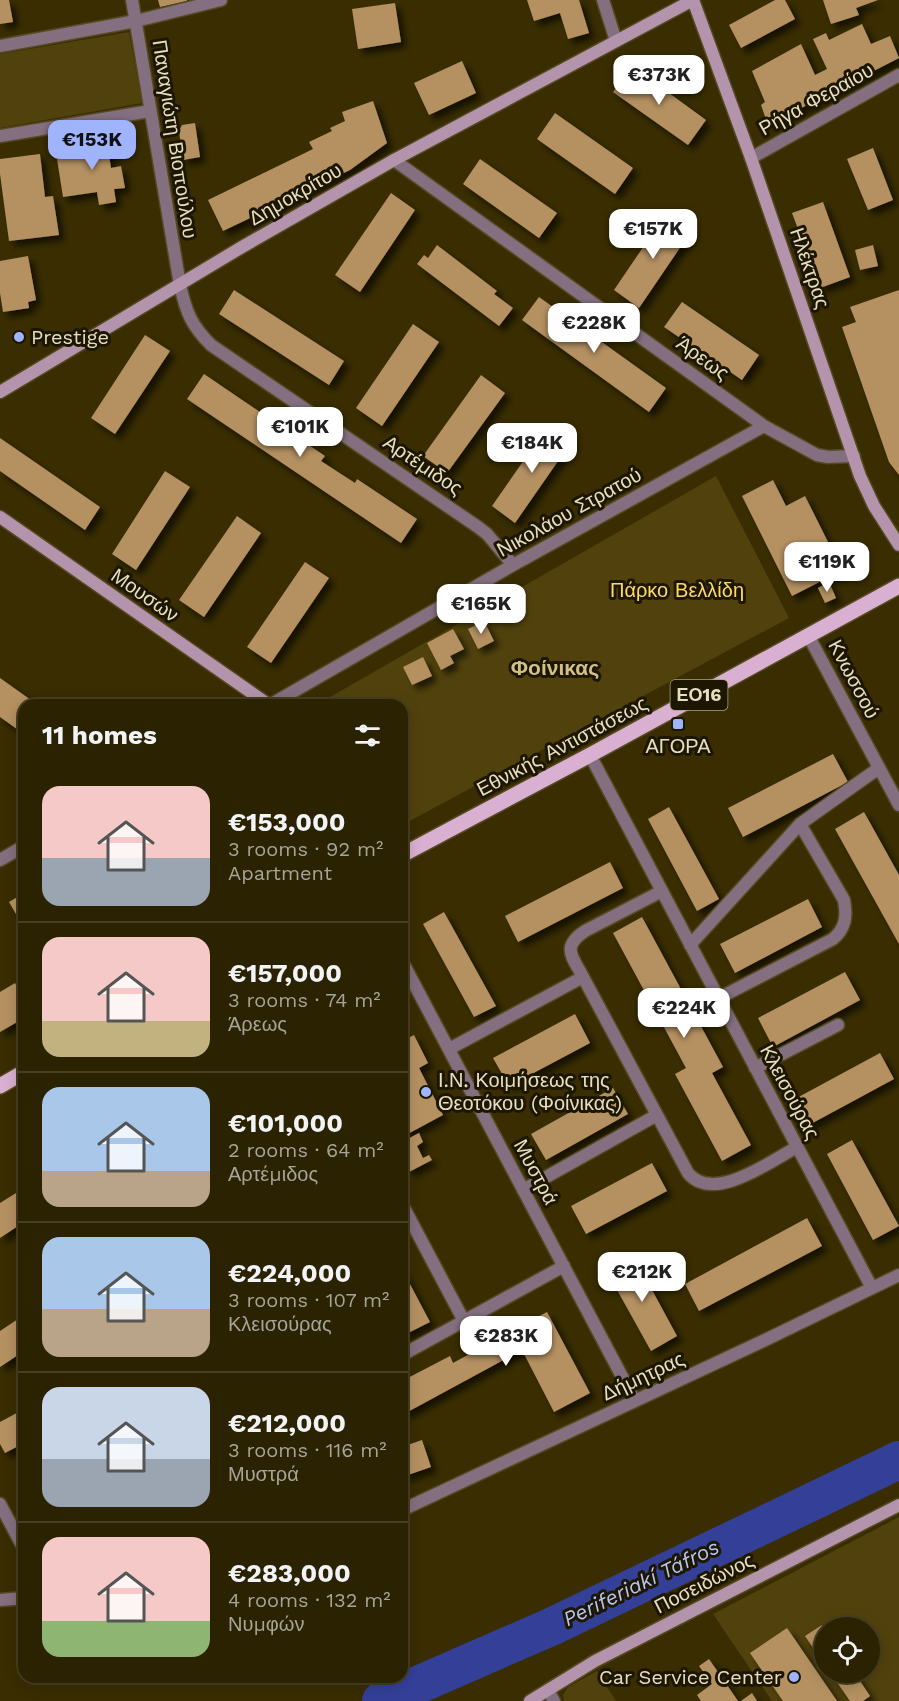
<!DOCTYPE html>
<meta charset="utf-8">
<style>
:root{--surface:#2b2201;--page:#372f10;--text:#f1f3f6;--muted:#a6a499;--line:#473f23;--accent:#a0b3fd}
body{margin:0;font-family:"Work Sans",sans-serif;background:var(--page);color:var(--text);height:100vh;display:flex;flex-direction:column;font-size:22px;white-space:nowrap}
*{box-sizing:border-box;margin:0}
p{font-size:20px;color:var(--muted)}
.icon{flex:none;width:33px;height:33px;fill:none;stroke:currentColor;stroke-width:2;stroke-linecap:round;stroke-linejoin:round}
.map{position:relative;flex:1;overflow:hidden}
.sheet{position:absolute;left:18px;top:699px;width:390px;height:984px;display:flex;flex-direction:column;background:var(--surface);border-radius:18px;box-shadow:0 3px 15px #0003,0 0 0 2px var(--line)}
.sheet>*{flex:none}
.buttons{position:absolute;left:814px;top:1617px;display:grid;gap:12px}
.buttons a{display:grid;place-items:center;width:66px;height:66px;border-radius:50%;background:var(--surface);box-shadow:0 3px 15px #0003,0 0 0 2px var(--line);font-size:30px}
.price{position:absolute;translate:-50% -51px;padding:0 14px;border-radius:12px;background:#fff;color:#222;font-size:20px;line-height:39px;filter:drop-shadow(0 2px 3px #0008)}
.price::after{content:'';position:absolute;left:50%;top:36px;width:18px;height:14px;margin-left:-9px;background:inherit;clip-path:polygon(0 0,100% 0,50% 100%)}
.price.selected{background:var(--accent);color:#111}
ul{padding:0;list-style:none}
li{display:flex;align-items:center;gap:18px;height:150px;padding:0 24px}
li+li{border-top:2px solid var(--line)}
li span{display:grid;place-items:center;flex:none;width:168px;height:120px;border-radius:18px;color:#555}
li>.icon{margin-inline-start:auto}
span .icon{width:72px;height:72px;fill:#fffc;stroke-width:1}
li b{font-size:26px}
h2{display:flex;justify-content:space-between;align-items:center;height:72px;padding:0 24px;font-size:26px}
.map>svg:first-child{display:block}
</style>
<div class="map">
<svg width="899" height="1701" viewBox="0 0 899 1701">
<defs>
<filter id="shadow"><feDropShadow dx="5.5" dy="5.5" stdDeviation="3" flood-color="#0009"/></filter>
</defs>
<rect width="100%" height="100%" fill="#392d01"/>
<path fill="#51420d" fill-rule="evenodd" d="M 129,32 L 142,103 L 0,128 L 0,54 Z
M 716,476 L 789,618 L 402,825 L 402,705 L 316,705 Z
M 899,1517 L 899,1701 L 772,1701 L 713,1614 ZM 825,1628 L 870,1628 L 870,1672 L 825,1672 Z
M 597,1671 L 616,1701 L 564,1701 L 563,1695 L 568,1687 Z"/>
<g fill="none" stroke-linecap="round" stroke-linejoin="round">
<path stroke="#344098" stroke-width="38" d="M 381,1701 L 553,1626 L 899,1460"/>
</g>
<path fill="#b59162" filter="url(#shadow)" d="M 0,0 L 9,0 L 13,22 L 0,24 Z
M 158,0 L 187,0 L 187,1 L 160,7 Z
M 527,0 L 579,0 L 589,33 L 568,39 L 560,13 L 534,21 Z
M 775,0 L 785,0 L 795,19 L 741,48 L 729,25 Z
M 823,0 L 878,0 L 856,8 L 859,15 L 831,24 Z
M 395,3 L 401,42 L 358,49 L 352,9 Z
M 862,24 L 871,44 L 890,36 L 899,58 L 768,125 L 761,105 L 765,102 L 752,71 L 801,44 L 815,75 L 827,69 L 813,39 L 826,33 L 829,40 Z
M 462,61 L 476,93 L 429,115 L 414,83 Z
M 632,66 L 706,120 L 688,145 L 613,92 Z
M 373,101 L 387,143 L 350,170 L 223,231 L 208,200 L 313,149 L 309,142 L 332,131 L 330,128 L 345,121 L 342,112 Z
M 555,113 L 633,168 L 615,194 L 537,139 Z
M 195,123 L 200,157 L 183,160 L 179,131 L 182,125 Z
M 114,137 L 117,154 L 109,155 L 111,168 L 121,166 L 125,188 L 114,189 L 116,202 L 99,205 L 97,192 L 63,197 L 57,159 L 75,156 L 73,143 Z
M 873,148 L 893,200 L 868,210 L 847,159 Z
M 40,154 L 45,197 L 53,196 L 59,235 L 9,241 L 0,174 L 0,159 Z
M 480,159 L 557,213 L 539,238 L 463,184 Z
M 391,193 L 415,210 L 360,292 L 335,275 Z
M 823,202 L 850,277 L 820,288 L 792,213 Z
M 667,212 L 692,230 L 639,308 L 614,290 Z
M 437,245 L 497,291 L 494,294 L 513,308 L 499,326 L 417,264 L 424,255 L 428,258 Z
M 873,245 L 878,266 L 860,270 L 855,250 Z
M 28,256 L 36,300 L 28,302 L 29,308 L 3,312 L 0,293 L 0,261 Z
M 234,290 L 344,361 L 329,385 L 219,314 Z
M 899,290 L 899,475 L 889,462 L 842,327 L 856,322 L 850,307 Z
M 539,297 L 666,388 L 649,412 L 522,320 Z
M 682,302 L 759,355 L 742,380 L 664,327 Z
M 413,324 L 439,342 L 382,426 L 356,408 Z
M 145,335 L 170,351 L 115,434 L 91,418 Z
M 204,374 L 325,456 L 321,461 L 355,483 L 357,479 L 417,519 L 401,543 L 187,399 Z
M 481,375 L 505,393 L 447,473 L 423,456 Z
M 549,424 L 572,441 L 515,523 L 492,506 Z
M 0,438 L 100,507 L 85,530 L 0,471 Z
M 165,471 L 190,487 L 136,570 L 112,554 Z
M 773,480 L 786,506 L 805,496 L 829,544 L 822,548 L 835,574 L 792,596 L 742,496 Z
M 237,516 L 261,533 L 204,617 L 179,600 Z
M 305,562 L 329,578 L 271,663 L 247,647 Z
M 829,582 L 836,598 L 825,603 L 818,588 Z
M 484,621 L 494,641 L 478,649 L 468,629 Z
M 453,629 L 464,649 L 450,656 L 454,663 L 441,670 L 427,643 Z
M 423,657 L 432,676 L 412,685 L 403,667 Z
M 0,678 L 38,705 L 24,705 L 24,734 L 0,717 Z
M 833,754 L 848,782 L 743,837 L 728,808 Z
M 669,807 L 719,899 L 697,911 L 648,819 Z
M 864,812 L 899,875 L 899,944 L 835,829 Z
M 610,862 L 623,888 L 518,942 L 505,916 Z
M 24,893 L 24,928 L 9,902 Z
M 808,899 L 822,927 L 735,973 L 720,944 Z
M 444,912 L 496,1006 L 474,1017 L 423,924 Z
M 642,917 L 723,1067 L 712,1073 L 751,1145 L 722,1161 L 675,1074 L 686,1068 L 613,933 Z
M 845,972 L 860,1000 L 773,1047 L 758,1018 Z
M 15,983 L 24,998 L 24,1018 L 0,1032 L 0,992 Z
M 575,1014 L 590,1043 L 509,1086 L 493,1058 Z
M 414,1035 L 428,1063 L 419,1068 L 443,1115 L 402,1137 L 402,1041 Z
M 880,1053 L 894,1079 L 807,1126 L 793,1100 Z
M 613,1088 L 628,1114 L 546,1160 L 531,1134 Z
M 419,1133 L 423,1142 L 417,1146 L 423,1158 L 429,1155 L 432,1160 L 409,1172 L 402,1158 L 402,1142 Z
M 852,1140 L 899,1226 L 873,1240 L 827,1154 Z
M 652,1163 L 667,1191 L 586,1234 L 571,1206 Z
M 24,1188 L 24,1222 L 0,1238 L 0,1203 Z
M 807,1218 L 822,1246 L 699,1311 L 685,1284 Z
M 633,1255 L 677,1336 L 651,1351 L 606,1270 Z
M 402,1269 L 430,1322 L 402,1336 Z
M 547,1312 L 590,1393 L 554,1412 L 522,1350 L 402,1415 L 402,1381 L 450,1356 L 453,1363 Z
M 24,1315 L 24,1351 L 0,1367 L 0,1331 Z
M 24,1409 L 24,1443 L 5,1453 L 0,1444 L 0,1422 Z
M 422,1440 L 431,1467 L 402,1477 L 402,1447 Z
M 822,1625 L 825,1630 L 825,1665 L 805,1636 Z
M 787,1628 L 837,1701 L 783,1701 L 750,1653 Z
M 709,1659 L 738,1701 L 701,1701 L 697,1695 L 712,1684 L 699,1666 Z
M 830,1672 L 854,1672 L 870,1696 L 863,1701 L 850,1701 Z
M 752,1693 L 757,1701 L 741,1701 Z"/>
<g fill="none" stroke-linecap="round" stroke-linejoin="round">
<g stroke="#554920" stroke-width="15">
<path id="street" d="M 132,0 L 180,285 C 186,312 191,325 211,345 L 478,527 L 487,534 L 513,565
M 603,0 L 616,41
M 0,46 L 136,21 L 221,0
M 0,136 L 150,111
M 751,158 L 899,75
M 394,160 L 764,426 L 817,455 L 828,457 L 854,456
M 808,635 L 899,805
M 270,705 L 513,565 L 764,426
M 590,755 L 872,1288
M 0,860 L 24,846
M 690,945 L 800,824 L 879,768
M 402,961 L 635,1401
M 583,977 C 572,956 561,947 585,931 L 662,891
M 719,998 L 833,939 C 846,928 847,916 844,900 L 800,824
M 449,1049 L 583,977 L 657,1115 L 523,1190
M 755,1068 L 838,1025
M 657,1115 L 688,1173 C 713,1204 771,1161 797,1147
M 402,1204 L 464,1321
M 402,1355 L 564,1266
M 0,1504 L 24,1549
M 402,1510 L 763,1341 L 899,1275
M 0,1600 L 24,1598
M 548,1690 L 554,1701"/>
</g>
<g stroke="#554920" stroke-width="15">
<path id="secondary" d="M 693,0 L 751,158 L 860,476 L 874,506 L 899,545
M 0,392 L 242,247 L 394,160 L 693,0
M 0,517 L 269,705
M 530,1701 L 595,1661 L 899,1505"/>
</g>
<g stroke="#554920" stroke-width="18">
<path id="primary" d="M 402,855 L 590,755 L 899,586
M 0,1086 L 24,1072"/>
</g>
<use href="#street" stroke="#836f7f" stroke-width="12"/>
<use href="#secondary" stroke="#b494ad" stroke-width="12"/>
<use href="#primary" stroke="#d9b0d1" stroke-width="15"/>
</g>
<g fill="#a0b3fd" stroke="#1d1601" stroke-width="2">
<circle cx="19" cy="337" r="6"/>
<rect x="672" y="718" width="12" height="12" rx="3"/>
<circle cx="426" cy="1092" r="6"/>
<circle cx="794" cy="1677" r="6"/>
</g>
<g text-anchor="middle" stroke-width="6" stroke-linejoin="round" paint-order="stroke">
<rect fill="#1d1601" stroke="#aaa288" stroke-width="1.5" x="670.5" y="680" width="57" height="30" rx="4.5"/>
<g font-size="18" font-weight="bold" fill="#e7dec2">
<text x="699" y="701">ΕΟ16</text>
</g>
<g font-size="20" fill="#e7dec2" stroke="#1d1601">
<text transform="translate(816 99) rotate(-29)" y="7">Ρήγα Φεραίου</text>
<text transform="translate(175 139) rotate(81)" y="7">Παναγιώτη Βιοπούλου</text>
<text transform="translate(295 194) rotate(-30)" y="7">Δημοκρίτου</text>
<text transform="translate(810 268) rotate(71)" y="7">Ηλέκτρας</text>
<text transform="translate(703 358) rotate(36)" y="7">Άρεως</text>
<text transform="translate(423 465) rotate(34)" y="7">Αρτέμιδος</text>
<text transform="translate(569 512) rotate(-29)" y="7">Νικολάου Στρατού</text>
<text transform="translate(145 595) rotate(35)" y="7">Μουσών</text>
<text transform="translate(854 679) rotate(62)" y="7">Κνωσσού</text>
<text transform="translate(562 746) rotate(-28)" y="7">Εθνικής Αντιστάσεως</text>
<text transform="translate(790 1092) rotate(62)" y="7">Κλεισούρας</text>
<text transform="translate(536 1172) rotate(62)" y="7">Μυστρά</text>
<text transform="translate(643 1376) rotate(-25)" y="7">Δήμητρας</text>
<text transform="translate(704 1583) rotate(-27)" y="7">Ποσειδώνος</text>
</g>
<g font-size="20" fill="#e7dec2" stroke="#1d1601" text-anchor="start">
<text x="31" y="344">Prestige</text>
<text x="678" y="753" text-anchor="middle">ΑΓΟΡΑ</text>
<text x="438" y="1087">Ι.Ν. Κοιμήσεως της<tspan x="438" dy="23">Θεοτόκου (Φοίνικας)</tspan></text>
<text x="782" y="1684" text-anchor="end">Car Service Center</text>
</g>
<g font-size="20" fill="#fcd966" stroke="#1d1601">
<text x="677" y="597">Πάρκο Βελλίδη</text>
</g>
<g font-size="21" font-weight="bold" fill="#d1c087" stroke="#1d1601">
<text x="555" y="675">Φοίνικας</text>
</g>
<g font-size="21" font-style="italic" fill="#b7c5f5" stroke="#1d1601">
<text transform="translate(641 1583) rotate(-26)" y="7">Periferiakí Táfros</text>
</g>
</g>
</svg>
<div class="buttons">
<a><svg class="icon" aria-label="locate" viewBox="0 0 24 24"><circle cx="12" cy="12" r="6"/><path d="M12 2v4M12 18v4M2 12h4M18 12h4"/></svg></a>
</div>
<b class="price" style="left:659px;top:106px">€373K</b>
<b class="price selected" style="left:92px;top:171px">€153K</b>
<b class="price" style="left:653px;top:260px">€157K</b>
<b class="price" style="left:594px;top:354px">€228K</b>
<b class="price" style="left:300px;top:458px">€101K</b>
<b class="price" style="left:532px;top:474px">€184K</b>
<b class="price" style="left:827px;top:593px">€119K</b>
<b class="price" style="left:481px;top:635px">€165K</b>
<b class="price" style="left:684px;top:1039px">€224K</b>
<b class="price" style="left:642px;top:1303px">€212K</b>
<b class="price" style="left:506px;top:1367px">€283K</b>
<section class="sheet">
<h2>11 homes<svg class="icon" aria-label="filters" viewBox="0 0 24 24"><path d="M4 7h16M4 17h16"/><circle cx="9" cy="7" r="2"/><circle cx="15" cy="17" r="2"/></svg></h2>
<ul>
<li><span style="background:linear-gradient(#f6c9c9 60%,#9aa5b1 0)"><svg class="icon" aria-label="home" viewBox="0 0 24 24"><path d="M3 11l9-7 9 7M6 9v11h12V9"/></svg></span><div><b>€153,000</b><p>3 rooms · 92 m²</p><p>Apartment</p></div></li>
<li><span style="background:linear-gradient(#f6c9c9 70%,#c2b280 0)"><svg class="icon" aria-label="home" viewBox="0 0 24 24"><path d="M3 11l9-7 9 7M6 9v11h12V9"/></svg></span><div><b>€157,000</b><p>3 rooms · 74 m²</p><p>Άρεως</p></div></li>
<li><span style="background:linear-gradient(#a9c7e8 70%,#b9a48a 0)"><svg class="icon" aria-label="home" viewBox="0 0 24 24"><path d="M3 11l9-7 9 7M6 9v11h12V9"/></svg></span><div><b>€101,000</b><p>2 rooms · 64 m²</p><p>Αρτέμιδος</p></div></li>
<li><span style="background:linear-gradient(#a9c7e8 60%,#b9a48a 0)"><svg class="icon" aria-label="home" viewBox="0 0 24 24"><path d="M3 11l9-7 9 7M6 9v11h12V9"/></svg></span><div><b>€224,000</b><p>3 rooms · 107 m²</p><p>Κλεισούρας</p></div></li>
<li><span style="background:linear-gradient(#c9d6e8 60%,#9aa5b1 0)"><svg class="icon" aria-label="home" viewBox="0 0 24 24"><path d="M3 11l9-7 9 7M6 9v11h12V9"/></svg></span><div><b>€212,000</b><p>3 rooms · 116 m²</p><p>Μυστρά</p></div></li>
<li><span style="background:linear-gradient(#f6c9c9 70%,#8fb573 0)"><svg class="icon" aria-label="home" viewBox="0 0 24 24"><path d="M3 11l9-7 9 7M6 9v11h12V9"/></svg></span><div><b>€283,000</b><p>4 rooms · 132 m²</p><p>Νυμφών</p></div></li>
</ul>
</section>
</div>
